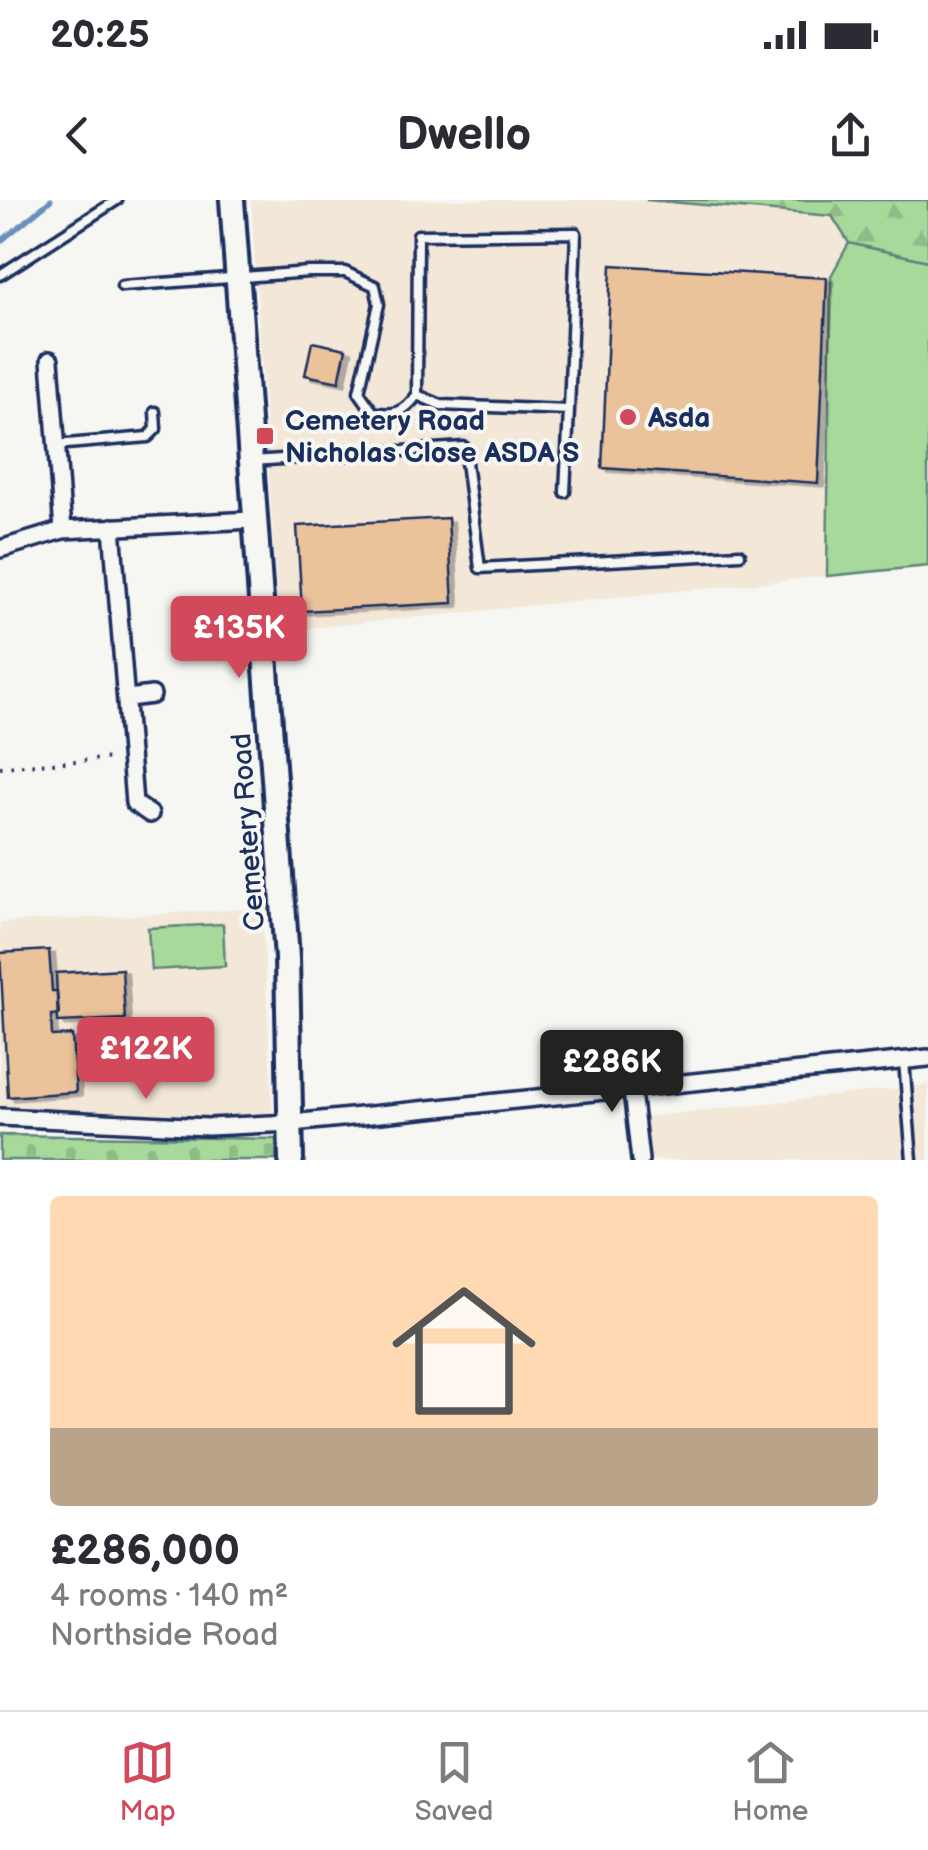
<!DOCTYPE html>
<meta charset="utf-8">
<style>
:root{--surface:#fff;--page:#f2f2f3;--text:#2b2b33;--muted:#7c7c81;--line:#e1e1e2;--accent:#d1495b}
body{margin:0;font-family:"Balsamiq Sans",sans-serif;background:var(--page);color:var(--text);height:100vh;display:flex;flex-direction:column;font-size:38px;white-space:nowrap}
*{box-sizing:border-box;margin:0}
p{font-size:32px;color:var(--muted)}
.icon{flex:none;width:55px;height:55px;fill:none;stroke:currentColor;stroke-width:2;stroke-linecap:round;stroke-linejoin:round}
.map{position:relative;height:960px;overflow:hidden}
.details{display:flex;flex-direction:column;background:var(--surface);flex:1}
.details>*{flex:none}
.price{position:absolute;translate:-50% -85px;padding:0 22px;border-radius:10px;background:var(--accent);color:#fff;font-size:32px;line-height:65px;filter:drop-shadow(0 2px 5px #0008)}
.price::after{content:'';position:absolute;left:50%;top:60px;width:30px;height:22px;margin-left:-15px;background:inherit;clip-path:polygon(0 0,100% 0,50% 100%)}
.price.selected{background:#222;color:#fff}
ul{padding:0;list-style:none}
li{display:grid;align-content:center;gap:20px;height:530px;padding:0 50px}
li span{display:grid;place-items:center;height:310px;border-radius:10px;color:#555}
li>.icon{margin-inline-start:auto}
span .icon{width:180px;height:180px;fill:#fffc;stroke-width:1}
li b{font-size:42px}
.status{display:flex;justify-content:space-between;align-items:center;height:70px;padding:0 50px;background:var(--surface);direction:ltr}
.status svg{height:28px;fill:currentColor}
header{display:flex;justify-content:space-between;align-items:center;height:130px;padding:0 50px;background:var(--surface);font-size:45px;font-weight:800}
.dock{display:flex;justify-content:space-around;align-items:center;height:140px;border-top:2px solid var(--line);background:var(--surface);font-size:28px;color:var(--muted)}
.dock a{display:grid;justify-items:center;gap:5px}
.dock .selected{color:var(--accent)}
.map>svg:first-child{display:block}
</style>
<div class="status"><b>20:25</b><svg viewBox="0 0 49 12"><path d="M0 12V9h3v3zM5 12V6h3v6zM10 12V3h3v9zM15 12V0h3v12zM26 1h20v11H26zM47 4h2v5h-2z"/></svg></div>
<header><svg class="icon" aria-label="back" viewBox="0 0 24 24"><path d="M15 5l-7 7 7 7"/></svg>Dwello<svg class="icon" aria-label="share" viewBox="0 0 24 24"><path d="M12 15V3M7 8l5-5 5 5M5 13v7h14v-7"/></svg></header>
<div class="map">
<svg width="928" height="960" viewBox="0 0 928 960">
<defs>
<pattern id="forest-firs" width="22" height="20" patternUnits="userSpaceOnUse" patternTransform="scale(2.5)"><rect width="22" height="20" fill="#a7d99b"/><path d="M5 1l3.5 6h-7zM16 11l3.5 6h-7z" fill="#8fbb88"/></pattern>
<pattern id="cemetery-stones" width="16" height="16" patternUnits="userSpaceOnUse" patternTransform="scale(2.5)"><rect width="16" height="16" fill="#a7d99b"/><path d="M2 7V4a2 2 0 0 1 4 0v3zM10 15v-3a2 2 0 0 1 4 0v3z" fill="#8fbb88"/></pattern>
<filter id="shadow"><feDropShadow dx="6" dy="3.5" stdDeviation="0" flood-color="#0004"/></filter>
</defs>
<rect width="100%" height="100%" fill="#f6f6f2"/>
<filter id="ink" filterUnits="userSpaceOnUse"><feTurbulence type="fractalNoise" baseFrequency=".01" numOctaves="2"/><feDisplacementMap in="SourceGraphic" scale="20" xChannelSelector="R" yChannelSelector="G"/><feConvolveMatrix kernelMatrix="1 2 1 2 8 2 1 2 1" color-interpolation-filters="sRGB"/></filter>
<g filter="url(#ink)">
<path fill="#f3e7d8" d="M 251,0 L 646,0 L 832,16 L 849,43 L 831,76 L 827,376 L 279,431 Z
M 262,708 L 274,936 L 212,940 L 0,923 L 0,723 Z
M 928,885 L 928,960 L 648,960 L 646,917 Z"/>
<path fill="#a7d99b" stroke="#61847c" stroke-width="2.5" d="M 849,43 L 928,61 L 928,366 L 827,376 L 831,76 Z
M 223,724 L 225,766 L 151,770 L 148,728 Z"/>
<path fill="url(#forest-firs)" stroke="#61847c" stroke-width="2.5" d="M 646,0 L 928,0 L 928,61 L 849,43 L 832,16 Z"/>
<path fill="url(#cemetery-stones)" stroke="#61847c" stroke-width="2.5" d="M 0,935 L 277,939 L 276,960 L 0,960 Z"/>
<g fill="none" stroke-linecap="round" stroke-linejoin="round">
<path stroke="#698fbc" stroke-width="5" d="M 0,42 L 51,0"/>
</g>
<path fill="#ebc39b" stroke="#1b2f5e" stroke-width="2.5" filter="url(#shadow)" d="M 611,65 L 827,78 L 818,283 L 602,268 Z
M 312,142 L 346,149 L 339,182 L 305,175 Z
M 448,318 L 453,403 L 302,411 L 297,326 Z
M 49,750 L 52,791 L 57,791 L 59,814 L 51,815 L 52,836 L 72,835 L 76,892 L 8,897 L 0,753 Z
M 122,769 L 125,819 L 58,822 L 56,773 Z"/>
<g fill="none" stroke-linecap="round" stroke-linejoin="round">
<g stroke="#1b2f5e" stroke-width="15">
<path id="lane" d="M 0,75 L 117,0
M 122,86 L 309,72 L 345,72 L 375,86 L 379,104 L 359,192 L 373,212 C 394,216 404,213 417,195 L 418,35 L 576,33 L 569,210 L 441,205 L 417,195
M 55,245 L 148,237 L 156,229 L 155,212
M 252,261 L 464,247 L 480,368 L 740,354
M 565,292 L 569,210
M 904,861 L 912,960"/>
</g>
<g stroke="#1b2f5e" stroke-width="22">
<path id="street" d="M 50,160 L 63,330
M 112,327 L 134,603 L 150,614
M 0,349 L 63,330 L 252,320
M 128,498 L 152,495
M 632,891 L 640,960
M 0,917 L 208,927 L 292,923 L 928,858"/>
</g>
<g stroke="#1b2f5e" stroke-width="30">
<path id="secondary" d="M 232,0 L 287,758 L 291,960"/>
</g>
<path stroke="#1b2f5e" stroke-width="4" stroke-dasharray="2.5 8" stroke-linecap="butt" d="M 0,567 L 115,558"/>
<use href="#lane" stroke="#f6f6f2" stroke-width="8"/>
<use href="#street" stroke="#f6f6f2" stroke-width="15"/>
<use href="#secondary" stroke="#f6f6f2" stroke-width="22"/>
</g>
</g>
<g fill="#d1495b" stroke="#f6f6f2" stroke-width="4">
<circle cx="628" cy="217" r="10"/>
<rect x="255" y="226" width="20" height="20" rx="5"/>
</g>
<g text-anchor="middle" stroke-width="8" stroke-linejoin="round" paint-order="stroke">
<g font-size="28" font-weight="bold" fill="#1b2f5e" stroke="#f6f6f2" text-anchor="start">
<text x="648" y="227">Asda</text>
<text x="285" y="230">Cemetery Road<tspan x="285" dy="32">Nicholas Close ASDA S</tspan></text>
</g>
<g font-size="28" fill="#1b2f5e" stroke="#f6f6f2">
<text transform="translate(247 632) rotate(-94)" y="10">Cemetery Road</text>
</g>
</g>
</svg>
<b class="price" style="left:239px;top:481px">£135K</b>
<b class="price" style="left:146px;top:902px">£122K</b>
<b class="price selected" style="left:612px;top:915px">£286K</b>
</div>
<section class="details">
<ul>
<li><span style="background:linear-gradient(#ffd9b3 75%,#b9a48a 0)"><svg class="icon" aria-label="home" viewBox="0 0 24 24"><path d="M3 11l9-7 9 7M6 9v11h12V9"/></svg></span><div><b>£286,000</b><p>4 rooms · 140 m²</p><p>Northside Road</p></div></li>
</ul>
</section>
<nav class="dock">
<a class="selected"><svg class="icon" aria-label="map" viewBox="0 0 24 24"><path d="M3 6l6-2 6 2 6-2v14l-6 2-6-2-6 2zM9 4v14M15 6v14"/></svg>Map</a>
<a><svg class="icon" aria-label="saved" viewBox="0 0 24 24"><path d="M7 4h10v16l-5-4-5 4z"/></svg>Saved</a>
<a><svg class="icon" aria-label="home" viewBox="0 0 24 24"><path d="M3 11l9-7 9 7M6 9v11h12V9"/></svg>Home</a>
</nav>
